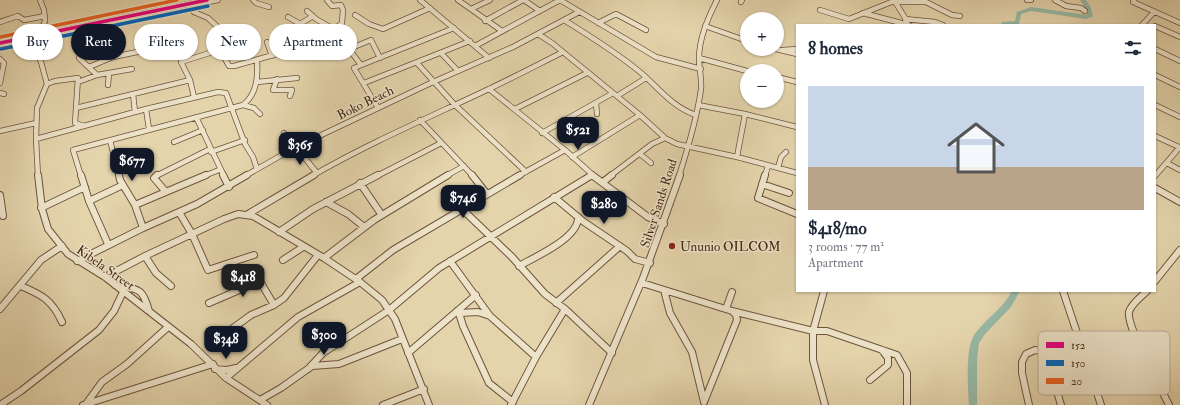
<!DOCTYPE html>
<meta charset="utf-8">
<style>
:root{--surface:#fff;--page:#f6f6f7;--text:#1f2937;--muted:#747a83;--line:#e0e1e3;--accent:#111827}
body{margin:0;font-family:"IM FELL Double Pica",serif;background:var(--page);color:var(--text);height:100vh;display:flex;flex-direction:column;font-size:15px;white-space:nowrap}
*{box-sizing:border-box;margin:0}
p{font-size:13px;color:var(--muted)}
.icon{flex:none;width:22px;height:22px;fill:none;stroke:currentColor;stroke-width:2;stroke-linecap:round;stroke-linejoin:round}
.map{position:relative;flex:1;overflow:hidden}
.panel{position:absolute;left:796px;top:24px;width:360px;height:268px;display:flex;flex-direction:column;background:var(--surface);border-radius:0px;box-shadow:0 1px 3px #0004}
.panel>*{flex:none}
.banner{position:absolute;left:12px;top:24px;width:380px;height:36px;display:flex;gap:8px}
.tools{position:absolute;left:740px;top:12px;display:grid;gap:8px}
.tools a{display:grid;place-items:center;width:44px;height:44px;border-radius:50%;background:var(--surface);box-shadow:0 1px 3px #0004;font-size:20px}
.price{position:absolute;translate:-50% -34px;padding:0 9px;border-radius:8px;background:var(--accent);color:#fff;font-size:13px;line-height:26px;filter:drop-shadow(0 1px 2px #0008)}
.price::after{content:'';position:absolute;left:50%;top:24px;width:12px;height:9px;margin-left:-6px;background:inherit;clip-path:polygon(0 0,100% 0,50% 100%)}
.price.active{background:#222;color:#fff}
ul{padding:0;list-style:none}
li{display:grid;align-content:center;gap:8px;height:212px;padding:0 12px}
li+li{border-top:1px solid var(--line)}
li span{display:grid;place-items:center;height:124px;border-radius:0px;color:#555}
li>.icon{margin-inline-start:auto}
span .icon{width:72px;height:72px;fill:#fffc;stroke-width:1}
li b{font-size:17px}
h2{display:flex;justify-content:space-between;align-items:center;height:48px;padding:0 12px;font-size:17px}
.chip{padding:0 14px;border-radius:18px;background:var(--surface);box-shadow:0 1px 3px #0004;font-size:14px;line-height:36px}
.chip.active{background:var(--accent);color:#fff}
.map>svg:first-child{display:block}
</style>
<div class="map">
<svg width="1180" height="405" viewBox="0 0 1180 405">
<rect width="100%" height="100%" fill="#e4d4ac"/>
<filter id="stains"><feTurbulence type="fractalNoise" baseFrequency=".005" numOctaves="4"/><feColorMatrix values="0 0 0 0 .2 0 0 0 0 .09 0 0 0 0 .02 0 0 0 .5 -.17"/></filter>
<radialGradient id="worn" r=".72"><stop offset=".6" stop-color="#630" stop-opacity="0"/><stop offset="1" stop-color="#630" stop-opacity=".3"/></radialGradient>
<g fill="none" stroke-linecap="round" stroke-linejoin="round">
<path fill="#97b9a5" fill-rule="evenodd" d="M 1080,0 L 1086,0 L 1090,6 L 1093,16 L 1092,17 L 1086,19 L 1031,11 L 1021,14 L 1019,24 L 1001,25 L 1002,22 L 1015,21 L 1017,12 L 1031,7 L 1087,15 L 1084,6 Z
M 1012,291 L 1020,291 L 1011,307 L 985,334 L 979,343 L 977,360 L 977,405 L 969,405 C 968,388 965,350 974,335 C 985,319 1003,309 1012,291 Z"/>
<g stroke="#6e543c" stroke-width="6">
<path id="minor-far1" d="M 253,0 L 256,3 L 269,7
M 327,0 L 332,6 L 341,5 L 343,10 L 342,23 L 332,31
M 420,0 L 489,58
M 458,0 L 502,31
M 524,0 L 540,11
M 894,0 L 907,21
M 1027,0 L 1031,0
M 1055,0 L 1066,6 L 1081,8 L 1085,11
M 1134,0 L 1133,2 L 1180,23
M 741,2 L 742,0
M 894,2 L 926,2 L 952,15 L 960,16
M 194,5 L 218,0
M 189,6 L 194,12 L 208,18 L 221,30 L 221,32 L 214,39 L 229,66 L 234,66 L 284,52
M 471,9 L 490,0
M 820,10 L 849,19 L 894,1
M 307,11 L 316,19 L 330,27 L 334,38 L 349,49 L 361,65
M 863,13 L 909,25
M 355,15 L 369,24 L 383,29 L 430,8
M 288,17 L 300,24 L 313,16
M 905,19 L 935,22 L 943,25
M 564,20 C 590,36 617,53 640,72 C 659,88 672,107 696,115
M 485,21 L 523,0
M 0,22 L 18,16 L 24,20 L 45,16
M 598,23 L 616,14 L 646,30
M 1142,25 L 1154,12
M 705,26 L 747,41
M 1155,26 L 1180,37
M 538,34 L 552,43 L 640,115 L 665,138 L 677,144 L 737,157 L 797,173
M 0,41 L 60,29
M 267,42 L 272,56
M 0,46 L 150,14
M 475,46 L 560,0 L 656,57 L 701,69
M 311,48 L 316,49 L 320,55
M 349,49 L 371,40 L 380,58
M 776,49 L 797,54
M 1155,49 L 1180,61
M 783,50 L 797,49
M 82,53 L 79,58 L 97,75
M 441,53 L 458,71
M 290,56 L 304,52 L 314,44 L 333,36
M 699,58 L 747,71
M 0,59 L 4,63 L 0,83
M 417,63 L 454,104 L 526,172
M 89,67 L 113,57 L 147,50
M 1155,75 L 1180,87
M 777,77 L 797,82
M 277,79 L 273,90 L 292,90 L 290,96
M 78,82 L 97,75 L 132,69
M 257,82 L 297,78
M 364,83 L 470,41
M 47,84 L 55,81 L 78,78 L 75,123 L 84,126
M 108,85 L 109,73
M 489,89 L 565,150 L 594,176
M 0,93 L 4,94
M 133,94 L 135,112
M 617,96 L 646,78
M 194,97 L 190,80 L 181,62 L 219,50
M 596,103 L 597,114
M 243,105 L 254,108 L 260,114
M 698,105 L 745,114 L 797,127
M 1155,105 L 1180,117
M 76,108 L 190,80
M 378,108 L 354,68 L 454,28
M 146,109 L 149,129
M 515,109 L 587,73
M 196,117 L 224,176
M 420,120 L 473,176
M 0,131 L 36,123
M 284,133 L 289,151
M 542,133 L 613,93
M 1155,136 L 1179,147
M 36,139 L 146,109 L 218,92 L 226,93 L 245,144 L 253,157 L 257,169
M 110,140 L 119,176
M 174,142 L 203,130
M 296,147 L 317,173
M 211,152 L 245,140
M 640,154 L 651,163
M 572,157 L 640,115
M 737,157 L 745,114
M 1167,163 L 1180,170
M 778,168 L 781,157 L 786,152
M 38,176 L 36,139 L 37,108 L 47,84 L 41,62 L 35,50 L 35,45 L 45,21 L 44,10 L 40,0
M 81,176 L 73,150 L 243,105 C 257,94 258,77 257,60
M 156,176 L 210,149
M 204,176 L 219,170
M 245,176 L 296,147 L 433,82 L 513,47 L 579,12
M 312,176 C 369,143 430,117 489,89 C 514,77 539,64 563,52
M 377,176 L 441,143
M 446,176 L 464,166
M 518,176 L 565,150
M 590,176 L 592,175
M 610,176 L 652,144 L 665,138
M 679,176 C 688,148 697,119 701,89 C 702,78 699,69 699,59 C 699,38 708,18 717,0
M 765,176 L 768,166
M 1155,176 L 1180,147"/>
</g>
<g stroke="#6e543c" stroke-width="8">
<path id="minor" d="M 38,175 L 42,209 L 48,229 L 68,254 L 105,277 L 191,344 L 226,378 L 267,405
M 81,175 L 89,201 L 108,244
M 119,175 L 120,180 L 135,205 L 143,228
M 157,175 L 154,178 L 166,192
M 223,175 L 229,187
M 472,175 L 487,194
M 592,175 L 648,217 L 664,224
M 765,175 L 758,198 L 797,214
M 603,182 L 612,175
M 360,183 L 381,214
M 762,184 L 789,193
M 1155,188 L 1180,202
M 0,195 L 3,216
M 554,197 L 584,222 L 627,251 L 635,259 L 650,263
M 89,201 L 123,185
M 326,202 L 348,214 L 363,226
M 135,205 L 206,175
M 41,208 L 85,187
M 462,209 L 512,257 L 545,294 L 565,309 L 612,353
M 179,212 L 192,234 L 208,270 L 254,255
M 248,214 L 314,175
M 279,232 L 313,209 L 378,175
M 145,256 L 156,273 L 171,286
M 324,258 L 374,220 L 448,175
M 283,260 L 303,247
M 77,261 L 143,228 L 197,204 L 247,175
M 450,261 L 490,316 L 536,357
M 519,266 C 535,257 579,238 578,217
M 105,277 L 145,256 L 224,219 L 238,214 L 253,216 L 324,258 L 360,282 L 382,300 L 395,319 L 429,405
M 356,279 L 393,250 L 520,175
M 1155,281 L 1180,250
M 642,283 L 732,311 L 813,331 L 827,331 L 897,355 L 907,373 L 907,405
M 115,285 C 138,290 142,286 149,311
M 21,286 C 42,295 52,300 62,322
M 664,290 L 670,313 L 692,352 L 704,402
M 824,291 L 813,331 L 813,360 L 825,405
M 1063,291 L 1101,405
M 1147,291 C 1141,297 1131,304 1129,312 C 1126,327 1161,388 1169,405
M 209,303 L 258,282 L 261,283 L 274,305
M 556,303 L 620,246
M 0,309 L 41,260 L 62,246
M 726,309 L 732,292
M 458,310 L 463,326 L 489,383 L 513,402
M 460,313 L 478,312 L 490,316
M 233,328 L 251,315 L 274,305 L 284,298 L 318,255
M 1050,352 L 1047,356 L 1048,361 L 1061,405
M 408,353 L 476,295
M 1088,366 L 1102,372 L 1162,390
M 215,369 L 227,370 L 236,368
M 308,369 L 323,353 L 389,310 L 439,268 L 592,175
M 226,378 L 298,317 L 360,282
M 870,380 L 888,365 L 888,358 L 882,350
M 260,400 L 281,388 L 312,366 L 339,364 L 402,339
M 704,402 L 737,320 L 736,315 L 732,311
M 86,404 L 102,382 L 127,364 L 168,327
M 0,405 L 21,391 L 99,330 L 114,311 L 123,292
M 83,405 L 213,364
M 383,405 L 424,389
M 511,405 L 536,357 L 565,309
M 589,405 L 643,278 L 680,175
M 1029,405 L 1022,373 L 1022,362 L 1026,354 L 1035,350 L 1086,358"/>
</g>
<g stroke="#462a17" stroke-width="2">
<path id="highway" d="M 198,0 L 210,0 L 207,2 L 0,45 L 0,41 Z"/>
</g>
<use href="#minor-far1" stroke="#ede3c9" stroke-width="4.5"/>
<use href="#minor" stroke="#ede3c9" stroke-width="6"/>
<use href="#highway" fill="#e4d4ac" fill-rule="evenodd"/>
<g stroke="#ede3c9" stroke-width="6">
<path id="bus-1" d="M 0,43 L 207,0"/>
</g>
<g stroke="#ede3c9" stroke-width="6">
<path id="bus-2" d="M 1,49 L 208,6"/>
</g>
<g stroke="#ede3c9" stroke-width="6">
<path id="bus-3" d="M 0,37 L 177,0"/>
</g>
<use href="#bus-1" stroke="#e5007d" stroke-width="3.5"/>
<use href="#bus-2" stroke="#0065bd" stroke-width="3.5"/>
<use href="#bus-3" stroke="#e96221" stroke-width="3.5"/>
</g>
<circle fill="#8f2418" stroke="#ede3c9" stroke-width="1.5" cx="672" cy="246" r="4"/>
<g text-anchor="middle" stroke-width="3" stroke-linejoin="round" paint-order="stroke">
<g font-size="13" fill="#462a17" stroke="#ede3c9">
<text transform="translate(365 102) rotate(-26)" y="5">Boko Beach</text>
<text transform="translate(658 203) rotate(-72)" y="5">Silver Sands Road</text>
<text transform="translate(106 267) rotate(35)" y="5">Kibela Street</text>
</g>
<g font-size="13" fill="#462a17" stroke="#ede3c9" text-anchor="start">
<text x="680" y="251">Ununio OILCOM</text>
</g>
</g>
<rect x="1038" y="331" width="132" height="64" rx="6" fill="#ede3c9" stroke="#bbac94" stroke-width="1"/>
<rect x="1046" y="342" width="18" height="6" fill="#e5007d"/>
<rect x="1046" y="360" width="18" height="6" fill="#0065bd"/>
<rect x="1046" y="378" width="18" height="6" fill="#e96221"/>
<g font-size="11" fill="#462a17">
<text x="1071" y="349">152</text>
<text x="1071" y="367">150</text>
<text x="1071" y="385">20</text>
</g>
<rect width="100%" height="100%" filter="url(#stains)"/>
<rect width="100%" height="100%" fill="url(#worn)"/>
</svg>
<div class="tools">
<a>+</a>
<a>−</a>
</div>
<b class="price" style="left:578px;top:151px">$521</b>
<b class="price" style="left:300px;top:166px">$365</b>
<b class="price" style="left:132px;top:182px">$677</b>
<b class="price" style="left:463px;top:219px">$746</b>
<b class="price" style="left:604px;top:225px">$280</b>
<b class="price active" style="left:243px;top:298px">$418</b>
<b class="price" style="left:324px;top:356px">$300</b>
<b class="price" style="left:226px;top:360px">$348</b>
<div class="banner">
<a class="chip">Buy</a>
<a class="chip active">Rent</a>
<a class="chip">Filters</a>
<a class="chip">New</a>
<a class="chip">Apartment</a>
</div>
<section class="panel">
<h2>8 homes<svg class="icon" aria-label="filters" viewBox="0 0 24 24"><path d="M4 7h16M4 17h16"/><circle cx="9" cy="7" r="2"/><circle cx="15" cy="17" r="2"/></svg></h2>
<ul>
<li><span style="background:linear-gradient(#c9d6e8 65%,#b9a48a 0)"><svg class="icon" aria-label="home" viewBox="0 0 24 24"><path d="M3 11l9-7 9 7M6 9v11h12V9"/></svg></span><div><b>$418/mo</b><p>3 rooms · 77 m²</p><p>Apartment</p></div></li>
</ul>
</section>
</div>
